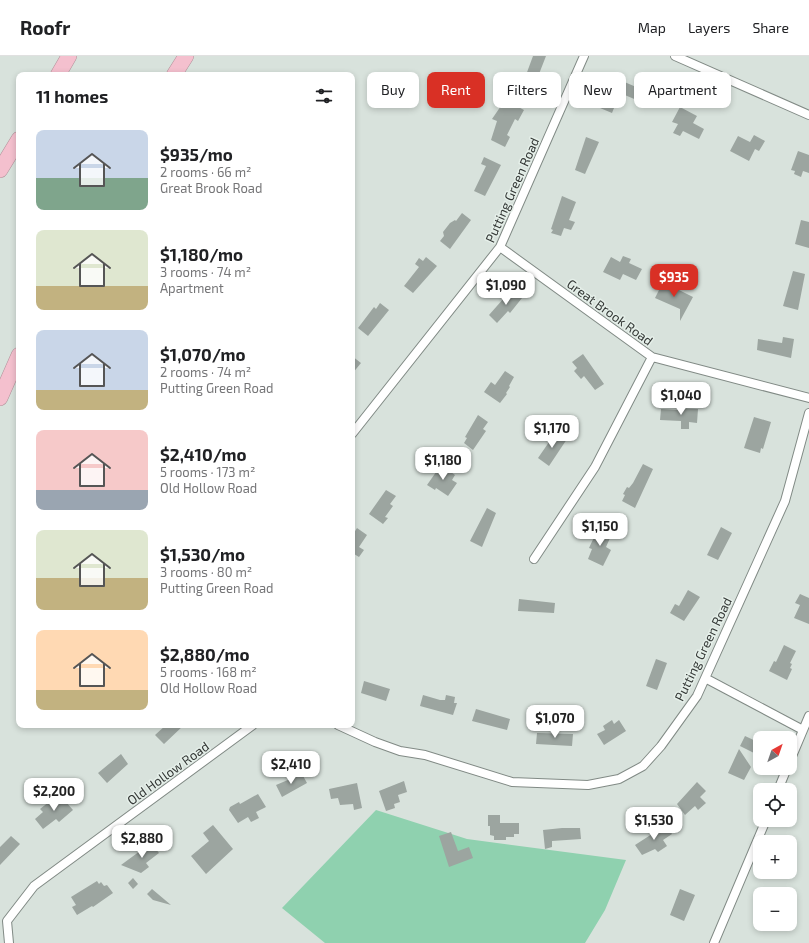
<!DOCTYPE html>
<meta charset="utf-8">
<style>
:root{--surface:#fff;--page:#f2f2f2;--text:#202124;--muted:#757577;--line:#e0e0e0;--accent:#d93025}
body{margin:0;font-family:"Exo 2",sans-serif;background:var(--page);color:var(--text);height:100vh;display:flex;flex-direction:column;font-size:15px;white-space:nowrap}
*{box-sizing:border-box;margin:0}
p{font-size:13px;color:var(--muted)}
.icon{flex:none;width:22px;height:22px;fill:none;stroke:currentColor;stroke-width:2;stroke-linecap:round;stroke-linejoin:round}
.map{position:relative;flex:1;overflow:hidden}
.details{position:absolute;left:16px;top:16px;width:339px;height:656px;display:flex;flex-direction:column;background:var(--surface);border-radius:8px;box-shadow:0 2px 6px #0003}
.details>*{flex:none}
.top-card{position:absolute;left:367px;top:16px;width:380px;height:36px;display:flex;gap:8px}
.needle{width:26px;rotate:40deg}
.tools{position:absolute;left:753px;top:675px;display:grid;gap:8px}
.tools a{display:grid;place-items:center;width:44px;height:44px;border-radius:8px;background:var(--surface);box-shadow:0 2px 6px #0003;font-size:20px}
.price{position:absolute;translate:-50% -34px;padding:0 9px;border-radius:8px;background:#fff;color:#222;font-size:13px;line-height:26px;filter:drop-shadow(0 1px 2px #0008)}
.price::after{content:'';position:absolute;left:50%;top:24px;width:12px;height:9px;margin-left:-6px;background:inherit;clip-path:polygon(0 0,100% 0,50% 100%)}
.price.current{background:var(--accent);color:#fff}
ul{padding:0;list-style:none}
li{display:flex;align-items:center;gap:12px;height:100px;padding:0 20px}
li span{display:grid;place-items:center;flex:none;width:112px;height:80px;border-radius:8px;color:#555}
li>.icon{margin-inline-start:auto}
span .icon{width:48px;height:48px;fill:#fffc;stroke-width:1}
li b{font-size:17px}
h2{display:flex;justify-content:space-between;align-items:center;height:48px;padding:0 20px;font-size:17px}
.tag{padding:0 14px;border-radius:8px;background:var(--surface);box-shadow:0 2px 6px #0003;font-size:14px;line-height:36px}
.tag.current{background:var(--accent);color:#fff}
header{display:flex;align-items:center;gap:24px;box-sizing:border-box;height:56px;padding:0 20px;background:var(--surface);border-bottom:1px solid var(--line)}
header strong{font-size:19px}
nav{display:flex;gap:22px;margin-inline-start:auto;font-size:14px}
.map>svg:first-child{display:block}
</style>
<header>
<strong>Roofr</strong>
<nav><a>Map</a><a>Layers</a><a>Share</a></nav>
</header>
<div class="map">
<svg width="809" height="887" viewBox="0 0 809 887">
<rect width="100%" height="100%" fill="#d8e2dc"/>
<path fill="#8fd1af" d="M 376,754 L 467,783 L 626,804 L 605,854 L 585,887 L 325,887 L 282,852 Z"/>
<path fill="#9ca5a0" d="M 533,0 L 546,0 L 539,18 L 535,16 L 529,32 L 519,28 L 524,18 L 526,19 Z
M 613,21 L 643,34 L 639,45 L 620,37 L 612,57 L 600,52 Z
M 505,44 L 524,54 L 518,65 L 515,63 L 507,79 L 510,81 L 505,91 L 491,84 L 497,65 L 492,63 Z
M 680,51 L 697,60 L 693,67 L 704,73 L 699,83 L 683,75 L 680,80 L 673,77 L 678,68 L 672,66 Z
M 754,79 L 765,85 L 759,95 L 755,93 L 749,105 L 730,95 L 738,80 L 750,86 Z
M 586,81 L 599,86 L 585,118 L 575,114 Z
M 798,95 L 809,99 L 809,117 L 803,115 L 801,121 L 794,118 L 795,115 L 791,114 Z
M 484,101 L 501,109 L 485,140 L 474,135 L 486,110 L 481,108 Z
M 562,140 L 576,146 L 569,164 L 575,166 L 571,174 L 564,172 L 561,180 L 551,177 L 553,174 L 551,173 Z
M 462,157 L 471,164 L 450,193 L 440,185 L 444,180 L 443,176 L 450,167 L 455,164 L 456,165 Z
M 801,164 L 809,166 L 809,192 L 795,188 Z
M 623,200 L 631,203 L 629,207 L 642,213 L 636,224 L 623,218 L 620,224 L 603,216 L 611,201 L 620,206 Z
M 426,201 L 437,210 L 413,237 L 404,230 L 419,211 L 415,208 L 419,202 L 423,205 Z
M 793,215 L 805,218 L 798,254 L 783,250 Z
M 663,226 L 693,241 L 680,265 L 680,253 L 655,242 Z
M 512,233 L 522,242 L 510,257 L 508,255 L 497,267 L 489,259 Z
M 380,247 L 389,254 L 368,280 L 358,272 L 374,251 L 376,253 Z
M 783,281 L 794,283 L 791,302 L 757,294 L 758,283 L 782,287 Z
M 583,298 L 604,328 L 595,334 L 584,320 L 581,323 L 574,315 L 577,312 L 572,306 Z
M 352,300 L 361,307 L 352,318 Z
M 505,315 L 514,321 L 509,330 L 510,331 L 506,337 L 507,338 L 500,347 L 484,336 L 491,326 L 495,329 Z
M 678,352 L 698,353 L 697,367 L 689,366 L 689,373 L 681,373 L 681,365 L 660,364 L 661,353 L 678,354 Z
M 478,359 L 488,366 L 483,373 L 486,375 L 473,394 L 464,387 L 467,382 L 465,381 Z
M 754,361 L 771,366 L 763,393 L 761,392 L 760,397 L 744,392 Z
M 556,376 L 567,383 L 549,410 L 538,402 Z
M 643,408 L 653,413 L 635,452 L 622,445 L 625,439 L 623,438 L 627,431 L 629,432 L 633,427 Z
M 441,409 L 455,419 L 452,424 L 457,427 L 448,440 L 436,432 L 435,434 L 427,429 Z
M 386,434 L 396,440 L 390,448 L 393,450 L 385,461 L 388,462 L 383,468 L 369,458 Z
M 487,452 L 496,457 L 482,491 L 470,485 Z
M 591,468 L 608,476 L 607,480 L 610,482 L 606,491 L 611,494 L 603,510 L 588,503 L 592,493 L 589,492 L 596,477 Z
M 721,471 L 732,477 L 718,504 L 707,499 Z
M 357,472 L 367,479 L 359,491 L 364,494 L 359,501 L 354,498 L 352,501 L 352,480 Z
M 688,534 L 700,541 L 684,565 L 670,557 L 675,548 L 679,550 Z
M 800,538 L 809,542 L 809,568 L 794,562 L 800,549 L 795,547 Z
M 519,543 L 555,547 L 554,557 L 518,555 Z
M 784,589 L 796,595 L 790,607 L 792,608 L 790,612 L 792,613 L 787,624 L 769,615 L 774,605 L 776,606 Z
M 656,603 L 667,607 L 657,634 L 646,630 Z
M 364,625 L 390,633 L 386,645 L 361,637 Z
M 423,639 L 440,644 L 445,644 L 446,639 L 455,641 L 454,647 L 457,647 L 453,659 L 420,650 Z
M 476,653 L 510,663 L 507,674 L 472,665 Z
M 612,664 L 614,668 L 619,664 L 626,675 L 604,689 L 597,678 L 605,674 L 603,670 Z
M 166,669 L 184,669 L 164,688 L 155,679 Z
M 537,677 L 573,678 L 572,690 L 536,688 Z
M 745,680 L 760,687 L 756,698 L 740,690 Z
M 739,693 L 751,711 L 744,724 L 728,717 Z
M 121,698 L 128,708 L 107,727 L 98,717 Z
M 302,718 L 307,727 L 282,741 L 276,729 Z
M 404,725 L 407,736 L 398,739 L 400,746 L 394,748 L 395,752 L 386,755 L 379,735 Z
M 697,726 L 706,735 L 700,741 L 706,747 L 698,754 L 695,750 L 685,759 L 677,748 Z
M 357,727 L 362,752 L 354,754 L 353,748 L 340,749 L 338,742 L 331,743 L 329,733 Z
M 59,738 L 73,754 L 59,766 L 56,763 L 43,773 L 35,763 L 43,756 L 40,753 Z
M 258,738 L 266,751 L 256,756 L 259,762 L 251,766 L 248,761 L 238,767 L 229,754 L 230,751 L 239,746 L 240,748 Z
M 488,759 L 500,759 L 500,767 L 519,767 L 519,778 L 514,778 L 514,781 L 506,781 L 506,784 L 494,784 L 494,780 L 490,779 L 490,770 L 488,770 Z
M 213,769 L 233,793 L 206,818 L 191,800 L 209,785 L 203,777 Z
M 666,769 L 672,778 L 663,784 L 667,790 L 658,796 L 655,793 L 642,799 L 635,789 Z
M 562,772 L 580,772 L 581,783 L 552,785 L 552,791 L 545,793 L 543,774 Z
M 451,776 L 458,795 L 469,791 L 473,802 L 449,811 L 439,780 Z
M 11,780 L 20,788 L 0,809 L 0,791 Z
M 151,787 L 159,797 L 146,807 L 149,811 L 141,817 L 121,809 Z
M 133,822 L 138,828 L 133,833 L 128,827 Z
M 97,825 L 99,828 L 101,826 L 104,830 L 107,829 L 113,837 L 93,851 L 92,850 L 77,859 L 72,851 L 76,849 L 71,841 Z
M 152,833 L 171,849 L 153,844 L 147,838 Z
M 680,833 L 695,839 L 684,865 L 670,859 Z"/>
<g fill="none" stroke-linecap="round" stroke-linejoin="round">
<g stroke="#818a85" stroke-width="10">
<path id="street" d="M 675,0 L 809,59
M 500,191 L 652,301 L 809,342
M 352,378 L 500,191 L 584,0
M 534,503 L 595,411 L 652,301
M 705,622 L 803,674
M 338,669 L 375,686 L 400,695 L 425,699 L 512,726 L 588,729 L 619,723 L 643,710 L 661,690 L 697,640 L 785,445 L 809,357
M 790,705 L 809,660
M 778,734 L 787,712
M 9,887 L 7,865 L 34,830 L 253,669
M 714,887 L 766,764"/>
</g>
<g stroke="#b19099" stroke-width="16">
<path id="highway" d="M 58,19 L 69,0
M 174,19 L 186,0
M 0,114 L 19,83
M 0,342 L 19,299"/>
</g>
<use href="#street" stroke="#fff" stroke-width="8"/>
<use href="#highway" stroke="#f4c0ce" stroke-width="15"/>
</g>
<g text-anchor="middle" stroke-width="3" stroke-linejoin="round" paint-order="stroke">
<g font-size="13" fill="#343836" stroke="#e5efe9">
<text transform="translate(512 134) rotate(-66)" y="5">Putting Green Road</text>
<text transform="translate(610 256) rotate(36)" y="5">Great Brook Road</text>
<text transform="translate(703 593) rotate(-64)" y="5">Putting Green Road</text>
<text transform="translate(168 717) rotate(-36)" y="5">Old Hollow Road</text>
</g>
</g>
</svg>
<div class="tools">
<a><svg class="needle" viewBox="-14 -14 28 28"><path d="M0-13l5 13h-10z" fill="#e53935"/><path d="M0 13l5-13h-10z" fill="#757577"/></svg></a>
<a><svg class="icon" aria-label="locate" viewBox="0 0 24 24"><circle cx="12" cy="12" r="6"/><path d="M12 2v4M12 18v4M2 12h4M18 12h4"/></svg></a>
<a>+</a>
<a>−</a>
</div>
<b class="price current" style="left:674px;top:242px">$935</b>
<b class="price" style="left:506px;top:250px">$1,090</b>
<b class="price" style="left:681px;top:360px">$1,040</b>
<b class="price" style="left:552px;top:393px">$1,170</b>
<b class="price" style="left:443px;top:425px">$1,180</b>
<b class="price" style="left:600px;top:491px">$1,150</b>
<b class="price" style="left:555px;top:683px">$1,070</b>
<b class="price" style="left:291px;top:729px">$2,410</b>
<b class="price" style="left:54px;top:756px">$2,200</b>
<b class="price" style="left:654px;top:785px">$1,530</b>
<b class="price" style="left:142px;top:803px">$2,880</b>
<div class="top-card">
<a class="tag">Buy</a>
<a class="tag current">Rent</a>
<a class="tag">Filters</a>
<a class="tag">New</a>
<a class="tag">Apartment</a>
</div>
<section class="details">
<h2>11 homes<svg class="icon" aria-label="filters" viewBox="0 0 24 24"><path d="M4 7h16M4 17h16"/><circle cx="9" cy="7" r="2"/><circle cx="15" cy="17" r="2"/></svg></h2>
<ul>
<li><span style="background:linear-gradient(#c9d6e8 60%,#7fa58c 0)"><svg class="icon" aria-label="home" viewBox="0 0 24 24"><path d="M3 11l9-7 9 7M6 9v11h12V9"/></svg></span><div><b>$935/mo</b><p>2 rooms · 66 m²</p><p>Great Brook Road</p></div></li>
<li><span style="background:linear-gradient(#dfe7d0 70%,#c2b280 0)"><svg class="icon" aria-label="home" viewBox="0 0 24 24"><path d="M3 11l9-7 9 7M6 9v11h12V9"/></svg></span><div><b>$1,180/mo</b><p>3 rooms · 74 m²</p><p>Apartment</p></div></li>
<li><span style="background:linear-gradient(#c9d6e8 75%,#c2b280 0)"><svg class="icon" aria-label="home" viewBox="0 0 24 24"><path d="M3 11l9-7 9 7M6 9v11h12V9"/></svg></span><div><b>$1,070/mo</b><p>2 rooms · 74 m²</p><p>Putting Green Road</p></div></li>
<li><span style="background:linear-gradient(#f6c9c9 75%,#9aa5b1 0)"><svg class="icon" aria-label="home" viewBox="0 0 24 24"><path d="M3 11l9-7 9 7M6 9v11h12V9"/></svg></span><div><b>$2,410/mo</b><p>5 rooms · 173 m²</p><p>Old Hollow Road</p></div></li>
<li><span style="background:linear-gradient(#dfe7d0 60%,#c2b280 0)"><svg class="icon" aria-label="home" viewBox="0 0 24 24"><path d="M3 11l9-7 9 7M6 9v11h12V9"/></svg></span><div><b>$1,530/mo</b><p>3 rooms · 80 m²</p><p>Putting Green Road</p></div></li>
<li><span style="background:linear-gradient(#ffd9b3 75%,#c2b280 0)"><svg class="icon" aria-label="home" viewBox="0 0 24 24"><path d="M3 11l9-7 9 7M6 9v11h12V9"/></svg></span><div><b>$2,880/mo</b><p>5 rooms · 168 m²</p><p>Old Hollow Road</p></div></li>
</ul>
</section>
</div>
